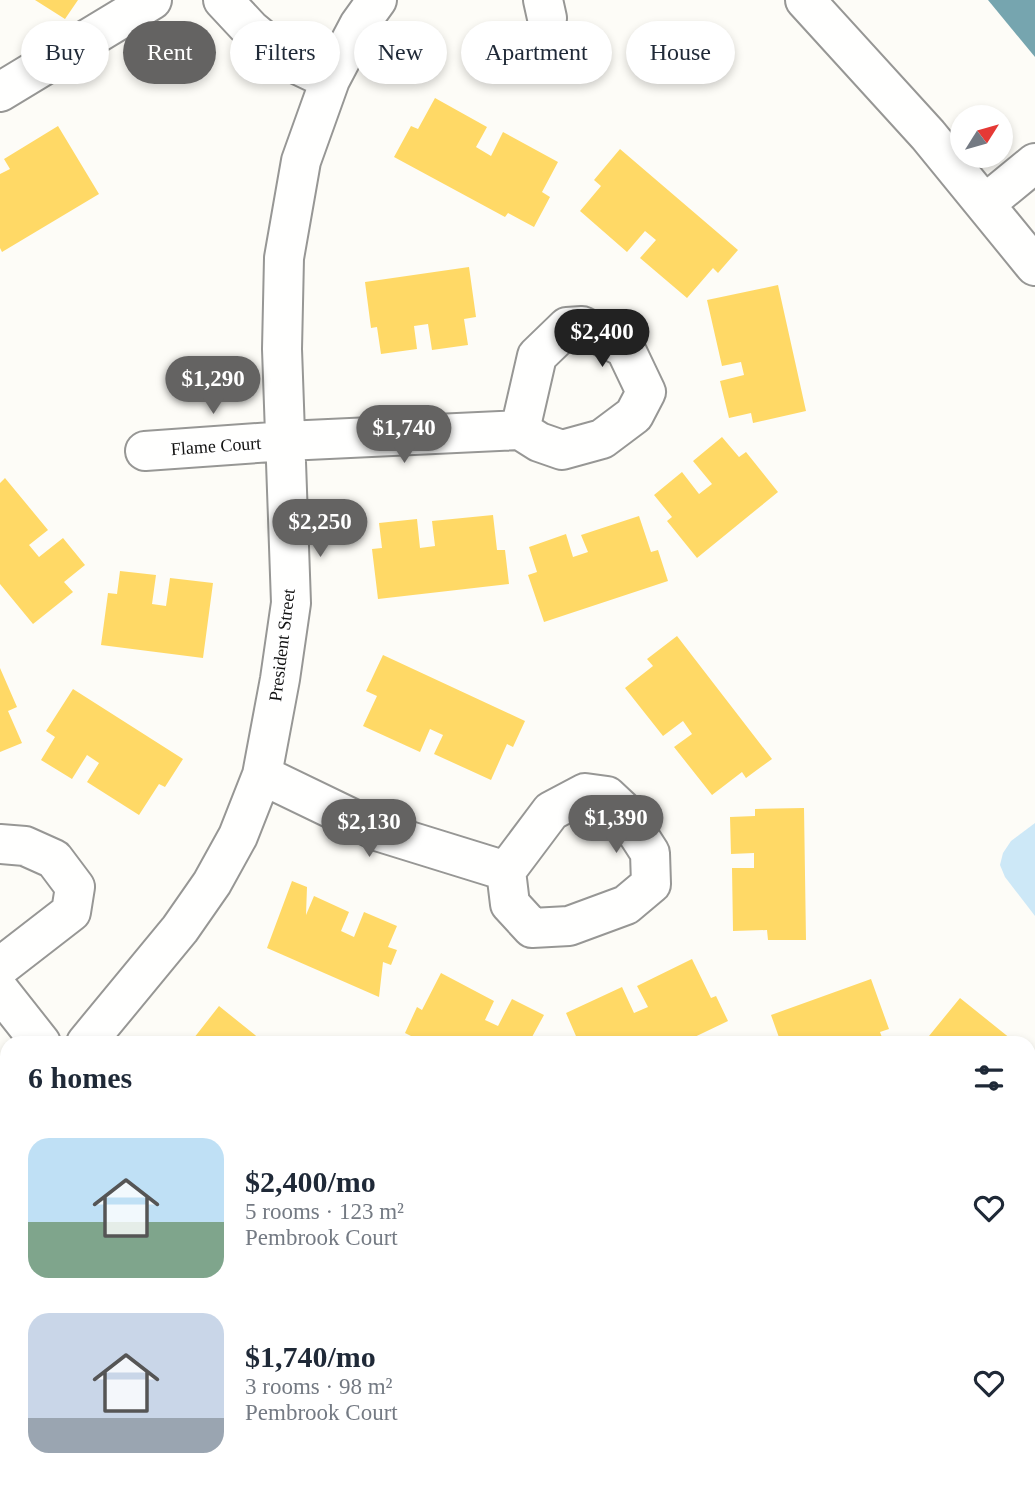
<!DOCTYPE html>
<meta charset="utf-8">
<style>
:root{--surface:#fff;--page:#f2f2f3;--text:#1f2937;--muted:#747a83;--accent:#646362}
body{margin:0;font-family:Georgia,serif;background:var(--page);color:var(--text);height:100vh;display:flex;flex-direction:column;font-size:26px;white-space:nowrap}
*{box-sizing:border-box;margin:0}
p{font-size:23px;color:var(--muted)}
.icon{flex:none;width:38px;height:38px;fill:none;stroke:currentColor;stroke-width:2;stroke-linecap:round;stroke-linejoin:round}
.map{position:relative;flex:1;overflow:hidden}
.panel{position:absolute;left:0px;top:1036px;width:1036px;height:450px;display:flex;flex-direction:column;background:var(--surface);border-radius:21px 21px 0 0;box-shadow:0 4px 10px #0003}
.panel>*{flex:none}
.guide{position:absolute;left:21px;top:21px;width:994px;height:63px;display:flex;gap:14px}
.needle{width:46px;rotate:53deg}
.fabs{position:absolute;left:950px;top:105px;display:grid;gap:14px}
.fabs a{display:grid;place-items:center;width:63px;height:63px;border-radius:50%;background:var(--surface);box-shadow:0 4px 10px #0003;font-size:35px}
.price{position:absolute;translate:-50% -60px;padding:0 16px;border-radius:24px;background:var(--accent);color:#fff;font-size:23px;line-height:46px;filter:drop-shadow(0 2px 4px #0008)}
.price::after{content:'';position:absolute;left:50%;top:42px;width:21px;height:16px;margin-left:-10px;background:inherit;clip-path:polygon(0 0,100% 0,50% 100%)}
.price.active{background:#222;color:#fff}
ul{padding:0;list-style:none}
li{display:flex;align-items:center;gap:21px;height:175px;padding:0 28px}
li span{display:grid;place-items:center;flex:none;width:196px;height:140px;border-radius:21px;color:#555}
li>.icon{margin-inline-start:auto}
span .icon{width:84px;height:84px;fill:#fffc;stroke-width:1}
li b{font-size:30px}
h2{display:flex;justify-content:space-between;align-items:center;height:84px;padding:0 28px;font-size:30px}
.pill{padding:0 24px;border-radius:32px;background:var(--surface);box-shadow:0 4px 10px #0003;font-size:24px;line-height:63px}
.pill.active{background:var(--accent);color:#fff}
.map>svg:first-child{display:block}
</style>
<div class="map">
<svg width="1035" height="1485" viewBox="0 0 1035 1485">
<rect width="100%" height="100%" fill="#fdfcf7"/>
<path fill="#cde8f7" d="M 1035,823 L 1035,916 L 1005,877 L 1000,865 L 1003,853 L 1011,841 Z"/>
<path fill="#ffd966" d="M 35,0 L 78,0 L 65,19 Z
M 435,98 L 487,127 L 476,147 L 491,156 L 503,132 L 558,162 L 542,192 L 550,197 L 534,227 L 508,213 L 505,217 L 394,157 L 411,126 L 418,129 Z
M 58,126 L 99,194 L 2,252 L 0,248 L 0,174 L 10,169 L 4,159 Z
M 620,149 L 738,250 L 718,273 L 713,268 L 687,298 L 640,258 L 656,240 L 645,231 L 627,252 L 580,211 L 601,186 L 594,180 Z
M 469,267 L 476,317 L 464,319 L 468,345 L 432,350 L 428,324 L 414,326 L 417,349 L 381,354 L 377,327 L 371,328 L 365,282 Z
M 778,285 L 806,411 L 753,423 L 751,413 L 729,418 L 720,381 L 744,375 L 741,362 L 722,366 L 707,300 Z
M 722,437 L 739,457 L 746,452 L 778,492 L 697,558 L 667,521 L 672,517 L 654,495 L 682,472 L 699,494 L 712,484 L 693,461 Z
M 5,478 L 48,530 L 29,545 L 39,557 L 63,538 L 85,565 L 64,582 L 73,592 L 33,624 L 0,584 L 0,483 Z
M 493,515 L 497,550 L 505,550 L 509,584 L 378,599 L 372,549 L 382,548 L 379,523 L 417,519 L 420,548 L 435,546 L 432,521 Z
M 639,516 L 651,552 L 658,550 L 668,581 L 544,622 L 528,575 L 537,572 L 529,547 L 566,534 L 573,557 L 588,552 L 581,535 Z
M 120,571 L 156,575 L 152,604 L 166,606 L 170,578 L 213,583 L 203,658 L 101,645 L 108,593 L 117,594 Z
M 677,636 L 772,759 L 746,778 L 742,772 L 712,795 L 674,747 L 692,734 L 683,721 L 663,736 L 625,688 L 653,666 L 647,659 Z
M 383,655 L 525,721 L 513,747 L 507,744 L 491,780 L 434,754 L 443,735 L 430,729 L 420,752 L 363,726 L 377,696 L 366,691 Z
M 0,668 L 17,707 L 8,711 L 22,743 L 0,752 Z
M 73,689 L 183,759 L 165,787 L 159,784 L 139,815 L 87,782 L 99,763 L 87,755 L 72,779 L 41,760 L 55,737 L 46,731 Z
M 804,808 L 806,940 L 768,940 L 767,930 L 733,931 L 732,868 L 754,868 L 754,853 L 731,854 L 730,817 L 755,816 L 755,809 Z
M 292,881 L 307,887 L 306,915 L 314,896 L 349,912 L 341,931 L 354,937 L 364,912 L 397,926 L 388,947 L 397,950 L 391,965 L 383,962 L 379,997 L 267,948 Z
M 692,959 L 711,998 L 716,996 L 728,1021 L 682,1043 L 579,1043 L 566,1013 L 622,987 L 634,1013 L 648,1007 L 637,986 Z
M 441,973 L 494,1001 L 485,1020 L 498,1026 L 512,999 L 544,1015 L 532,1037 L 543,1043 L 425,1043 L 405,1033 L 417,1007 L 422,1010 Z
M 871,979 L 889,1029 L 880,1032 L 884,1043 L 781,1043 L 771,1015 Z
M 960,998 L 1016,1043 L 938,1043 L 929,1036 Z
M 219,1006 L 265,1043 L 190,1043 Z
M 1029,1054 L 1035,1058 L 1035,1101 L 1029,1109 Z
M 1029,1146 L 1035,1146 L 1035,1249 L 1029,1250 Z
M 1029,1275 L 1035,1279 L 1035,1332 L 1029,1342 Z
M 100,1479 L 160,1479 L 165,1485 L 105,1485 Z
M 214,1479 L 271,1479 L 273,1485 L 207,1485 L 206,1482 Z
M 290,1479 L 362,1479 L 364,1485 L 274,1485 Z
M 564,1479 L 623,1479 L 628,1485 L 568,1485 Z
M 885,1479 L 968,1479 L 964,1485 L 894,1485 Z"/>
<path fill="#76a5af" d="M 988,0 L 1035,0 L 1035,57 Z"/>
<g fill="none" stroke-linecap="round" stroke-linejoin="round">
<g stroke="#979795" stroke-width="42">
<path id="minor" d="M 223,0 L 251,30 L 286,59 L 330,80
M 543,0 L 547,18
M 805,0 L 928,135 L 1035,266
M 0,92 L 152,0
M 985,204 L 1035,163
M 145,451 L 286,441 L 520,430 L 539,442 L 562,450 L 602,439 L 634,415 L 646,392 L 625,348 L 582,326 L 567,327 L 537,356 L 520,430
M 262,775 L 380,832 L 506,871
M 585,793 L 607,796 L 623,811 L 650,853 L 651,884 L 626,905 L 569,926 L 532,928 L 510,904 L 506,871 L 551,811 Z
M 0,844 L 25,846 L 54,859 L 75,887 L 71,912 L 0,967
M 0,991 L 41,1043
M 86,1043 L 180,929 L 212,883 L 238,836 L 262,775 L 280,679 L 291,603 L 282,349 L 284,258 L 301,161 L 330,80 L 359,25 L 377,0
M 0,1135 L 7,1129
M 469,1479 L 474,1485
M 770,1485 L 776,1479"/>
</g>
<use href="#minor" stroke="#fffffe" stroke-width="38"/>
</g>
<g text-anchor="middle" stroke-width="7" stroke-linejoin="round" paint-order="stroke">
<g font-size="18" fill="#111" stroke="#fff">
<text transform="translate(216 446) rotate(-4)" y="6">Flame Court</text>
<text transform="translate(282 645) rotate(-83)" y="6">President Street</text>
</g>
</g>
</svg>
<div class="fabs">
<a><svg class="needle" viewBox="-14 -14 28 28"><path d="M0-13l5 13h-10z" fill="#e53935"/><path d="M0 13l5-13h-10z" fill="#747a83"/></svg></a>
</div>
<b class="price active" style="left:602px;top:369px">$2,400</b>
<b class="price" style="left:213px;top:416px">$1,290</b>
<b class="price" style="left:404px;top:465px">$1,740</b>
<b class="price" style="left:320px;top:559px">$2,250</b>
<b class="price" style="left:616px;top:855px">$1,390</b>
<b class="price" style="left:369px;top:859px">$2,130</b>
<div class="guide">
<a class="pill">Buy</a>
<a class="pill active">Rent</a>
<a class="pill">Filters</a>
<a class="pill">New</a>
<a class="pill">Apartment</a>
<a class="pill">House</a>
</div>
<section class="panel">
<h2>6 homes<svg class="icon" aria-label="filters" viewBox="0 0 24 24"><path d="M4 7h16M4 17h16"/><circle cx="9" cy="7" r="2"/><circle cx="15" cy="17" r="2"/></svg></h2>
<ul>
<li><span style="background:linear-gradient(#bfe0f5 60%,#7fa58c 0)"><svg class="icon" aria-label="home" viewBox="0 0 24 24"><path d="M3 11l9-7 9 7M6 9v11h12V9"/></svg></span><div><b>$2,400/mo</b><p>5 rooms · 123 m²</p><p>Pembrook Court</p></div><svg class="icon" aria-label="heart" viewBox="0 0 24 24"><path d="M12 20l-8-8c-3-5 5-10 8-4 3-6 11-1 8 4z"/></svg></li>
<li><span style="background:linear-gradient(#c9d6e8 75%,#9aa5b1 0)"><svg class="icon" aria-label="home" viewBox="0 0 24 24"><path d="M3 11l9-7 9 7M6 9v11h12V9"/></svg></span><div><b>$1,740/mo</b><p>3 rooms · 98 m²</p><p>Pembrook Court</p></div><svg class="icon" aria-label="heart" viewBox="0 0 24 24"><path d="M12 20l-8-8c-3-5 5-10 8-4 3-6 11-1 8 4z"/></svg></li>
</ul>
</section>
</div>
